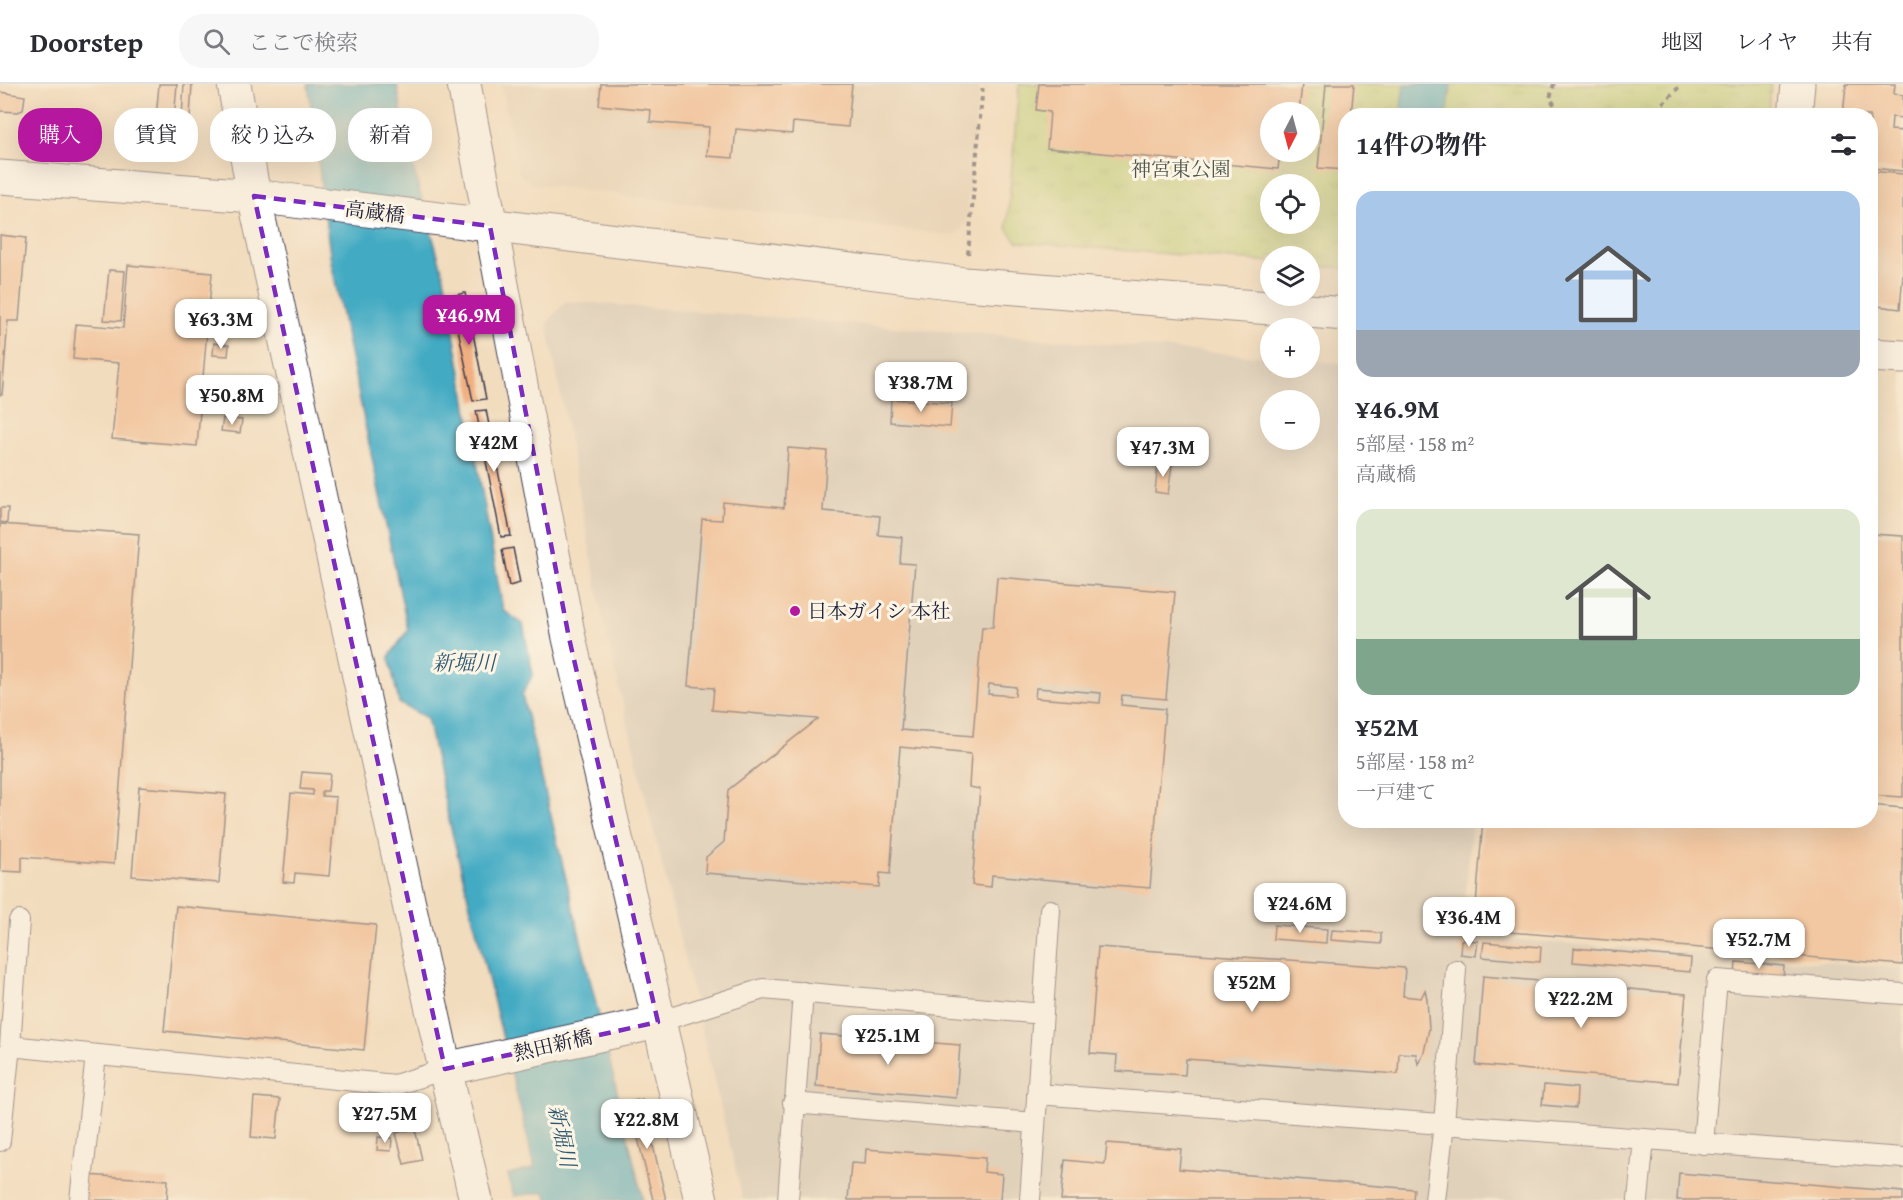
<!DOCTYPE html>
<html lang="ja">
<meta charset="utf-8">
<style>
:root{--surface:#fff;--page:#f7f7f7;--text:#2b2b33;--muted:#7c7c81;--line:#e1e1e2;--accent:#b5179e}
body{margin:0;font-family:"Gentium Book Plus","Noto Serif JP",serif;background:var(--page);color:var(--text);height:100vh;display:flex;flex-direction:column;font-size:22px;white-space:nowrap}
*{box-sizing:border-box;margin:0}
p{font-size:20px;color:var(--muted)}
.icon{flex:none;width:33px;height:33px;fill:none;stroke:currentColor;stroke-width:2;stroke-linecap:round;stroke-linejoin:round}
.map{position:relative;flex:1;overflow:hidden}
.side{position:absolute;left:1338px;top:24px;width:540px;height:720px;display:flex;flex-direction:column;background:var(--surface);border-radius:24px;box-shadow:0 6px 24px #0002}
.side>*{flex:none}
.banner{position:absolute;left:18px;top:24px;width:570px;height:54px;display:flex;gap:12px}
.needle{width:39px;rotate:186deg}
.tools{position:absolute;left:1260px;top:18px;display:grid;gap:12px}
.tools a{display:grid;place-items:center;width:60px;height:60px;border-radius:50%;background:var(--surface);box-shadow:0 6px 24px #0002;font-size:30px}
.price{position:absolute;translate:-50% -51px;padding:0 14px;border-radius:12px;background:#fff;color:#222;font-size:20px;line-height:39px;filter:drop-shadow(0 2px 3px #0008)}
.price::after{content:'';position:absolute;left:50%;top:36px;width:18px;height:14px;margin-left:-9px;background:inherit;clip-path:polygon(0 0,100% 0,50% 100%)}
.price.current{background:var(--accent);color:#fff}
ul{padding:0;list-style:none}
li{display:grid;align-content:center;gap:12px;height:318px;padding:0 18px}
li span{display:grid;place-items:center;height:186px;border-radius:18px;color:#555}
li>.icon{margin-inline-start:auto}
span .icon{width:108px;height:108px;fill:#fffc;stroke-width:1}
li b{font-size:26px}
h2{display:flex;justify-content:space-between;align-items:center;height:72px;padding:0 18px;font-size:26px}
.pill{padding:0 21px;border-radius:24px;background:var(--surface);box-shadow:0 6px 24px #0002;font-size:21px;line-height:54px}
.pill.current{background:var(--accent);color:#fff}
header{display:flex;align-items:center;gap:36px;box-sizing:border-box;height:84px;padding:0 30px;background:var(--surface);border-bottom:2px solid var(--line)}
header strong{font-size:28px}
nav{display:flex;gap:33px;margin-inline-start:auto;font-size:21px}
.search{width:420px;height:54px;background:var(--page);display:flex;align-items:center;gap:15px;box-sizing:border-box;padding:0 21px;border-radius:24px;color:var(--muted);font-size:22px}
.map>svg:first-child{display:block}
</style>
<header>
<strong>Doorstep</strong>
<div class="search"><svg class="icon" aria-label="search" viewBox="0 0 24 24"><circle cx="10" cy="10" r="6"/><path d="M15 15l6 6"/></svg>ここで検索</div>
<nav><a>地図</a><a>レイヤ</a><a>共有</a></nav>
</header>
<div class="map">
<svg width="1903" height="1116" viewBox="0 0 1903 1116">
<defs>
<pattern id="park-tufts" width="24" height="20" patternUnits="userSpaceOnUse" patternTransform="scale(1.5)"><rect width="24" height="20" fill="#b8d176"/><path d="M3 7l-1-3M5 7V3M7 7l1-3M15 17l-1-3M17 17v-4M19 17l1-3" fill="none" stroke="#9eb367"/></pattern>
</defs>
<rect width="100%" height="100%" fill="#fcf5e5"/>
<filter id="ink" filterUnits="userSpaceOnUse"><feTurbulence type="fractalNoise" baseFrequency=".0167" numOctaves="2"/><feDisplacementMap in="SourceGraphic" scale="12" xChannelSelector="R" yChannelSelector="G"/><feConvolveMatrix kernelMatrix="1 2 1 2 8 2 1 2 1" color-interpolation-filters="sRGB"/></filter>
<filter id="wash" filterUnits="userSpaceOnUse"><feTurbulence type="fractalNoise" baseFrequency=".008" numOctaves="4" result="noise"/><feDisplacementMap in="SourceGraphic" scale="24" xChannelSelector="R" yChannelSelector="G"/><feGaussianBlur stdDeviation="1.35" result="paint"/><feColorMatrix in="noise" values="0 0 0 0 0 0 0 0 0 0 0 0 0 0 0 0 0 1.4 0 .05"/><feComposite in="paint" operator="in"/></filter>
<g filter="url(#wash)">
<rect width="100%" height="100%" fill="#f2dcbe"/>
<path fill="#dfcdb2" d="M 502,0 L 979,0 L 967,139 L 954,152 L 532,100 L 518,89 Z"/>
<path fill="#cbc3b8" fill-rule="evenodd" d="M 566,217 L 1270,273 L 1270,284 L 1310,284 L 1310,277 L 1345,279 L 1346,736 L 1472,737 L 1462,852 L 1903,884 L 1903,1116 L 743,1116 L 605,545 L 547,239 ZM 1270,316 L 1310,316 L 1310,356 L 1270,356 Z"/>
<path fill="url(#park-tufts)" stroke="#6d7a58" stroke-width="1.5" fill-rule="evenodd" d="M 1019,0 L 1771,0 L 1769,31 L 1346,32 L 1345,184 L 1310,182 L 1310,172 L 1270,172 L 1270,178 L 1018,158 L 1007,144 ZM 1270,28 L 1310,28 L 1310,68 L 1270,68 ZM 1270,100 L 1310,100 L 1310,140 L 1270,140 Z"/>
<path fill="#43aac3" stroke="#32667f" stroke-width="1.5" d="M 308,0 L 397,0 L 408,66 L 444,193 L 503,526 L 523,540 L 533,590 L 522,611 L 643,1116 L 548,1116 L 545,1108 L 514,1112 L 508,1091 L 535,1084 L 448,732 L 427,634 L 399,619 L 389,573 L 408,546 L 331,177 Z
M 1404,0 L 1451,0 L 1448,27 L 1443,31 L 1406,27 L 1401,22 Z"/>
<g id="blocks">
<path fill="#f1af81" fill-rule="evenodd" d="M 159,0 L 177,0 L 173,48 L 155,46 Z
M 184,0 L 192,0 L 189,49 L 181,49 Z
M 601,0 L 852,0 L 848,43 L 793,38 L 792,50 L 736,45 L 733,74 L 707,72 L 709,43 L 650,38 L 651,26 L 599,21 Z
M 1039,0 L 1302,0 L 1299,28 L 1270,28 L 1270,68 L 1280,68 L 1278,85 L 1047,64 L 1050,28 L 1036,26 Z
M 1326,0 L 1354,0 L 1351,32 L 1346,32 L 1346,86 L 1318,84 Z
M 1846,0 L 1895,0 L 1894,10 L 1903,11 L 1903,34 L 1892,33 L 1891,46 L 1903,47 L 1903,87 L 1870,84 L 1870,32 L 1843,32 Z
M 0,8 L 25,12 L 23,26 L 18,28 L 0,27 Z
M 134,51 L 191,56 L 190,64 L 133,60 Z
M 1870,87 L 1903,90 L 1903,190 L 1900,225 L 1870,221 Z
M 0,151 L 26,154 L 19,237 L 8,237 L 2,311 L 0,311 Z
M 128,181 L 212,189 L 197,362 L 112,355 L 119,279 L 73,275 L 76,240 L 123,244 Z
M 109,186 L 125,187 L 121,237 L 104,236 Z
M 465,209 L 486,315 L 473,317 L 451,212 Z
M 214,259 L 229,261 L 228,272 L 213,271 Z
M 891,315 L 952,319 L 950,343 L 890,338 Z
M 228,319 L 240,320 L 240,329 L 227,328 Z
M 486,326 L 511,452 L 501,453 L 476,327 Z
M 223,334 L 242,336 L 240,349 L 221,347 Z
M 788,364 L 827,367 L 823,427 L 880,432 L 878,451 L 902,453 L 900,479 L 915,480 L 901,646 L 973,652 L 982,543 L 993,543 L 997,493 L 1175,508 L 1166,615 L 1122,611 L 1121,621 L 1165,625 L 1150,804 L 992,791 L 991,803 L 972,801 L 980,705 L 969,703 L 971,670 L 900,663 L 890,790 L 880,789 L 879,803 L 705,789 L 706,773 L 724,758 L 728,706 L 818,635 L 712,626 L 714,604 L 688,602 L 702,435 L 722,436 L 723,418 L 784,424 ZM 989,600 L 1016,603 L 1015,612 L 988,610 ZM 1036,604 L 1101,609 L 1100,619 L 1035,614 Z
M 1158,379 L 1172,381 L 1168,410 L 1155,408 Z
M 0,424 L 8,424 L 7,439 L 0,438 Z
M 0,440 L 139,450 L 114,780 L 22,773 L 22,788 L 0,787 Z
M 1870,450 L 1903,452 L 1903,713 L 1870,711 Z
M 513,464 L 520,499 L 509,502 L 502,466 Z
M 302,688 L 330,690 L 328,707 L 322,707 L 322,712 L 336,713 L 329,792 L 295,789 L 294,799 L 283,798 L 291,709 L 313,711 L 313,706 L 300,705 Z
M 139,703 L 226,710 L 219,799 L 132,792 Z
M 1870,721 L 1903,724 L 1903,881 L 1474,845 L 1483,736 L 1870,736 Z
M 176,822 L 376,841 L 364,966 L 164,947 Z
M 1274,841 L 1327,845 L 1326,859 L 1273,855 Z
M 1332,846 L 1381,849 L 1381,860 L 1331,856 Z
M 1461,856 L 1478,857 L 1476,872 L 1460,870 Z
M 1484,858 L 1541,863 L 1540,878 L 1482,873 Z
M 1098,863 L 1405,884 L 1403,912 L 1421,914 L 1425,906 L 1427,915 L 1429,945 L 1424,968 L 1418,980 L 1416,970 L 1399,969 L 1398,990 L 1186,975 L 1185,991 L 1116,987 L 1117,971 L 1090,969 Z
M 1574,864 L 1691,874 L 1690,888 L 1573,878 Z
M 1736,878 L 1784,882 L 1783,895 L 1735,891 Z
M 1483,892 L 1686,910 L 1678,999 L 1476,981 Z
M 820,950 L 960,961 L 956,1014 L 816,1002 Z
M 1544,1001 L 1577,1004 L 1576,1024 L 1542,1021 Z
M 254,1013 L 280,1015 L 276,1055 L 251,1053 Z
M 642,1015 L 666,1116 L 653,1116 L 629,1018 Z
M 415,1045 L 422,1076 L 404,1080 L 396,1049 Z
M 378,1053 L 392,1054 L 391,1067 L 377,1066 Z
M 1107,1059 L 1181,1065 L 1179,1085 L 1414,1105 L 1413,1116 L 1061,1116 L 1065,1076 L 1105,1080 Z
M 866,1065 L 985,1074 L 984,1088 L 1002,1090 L 1000,1116 L 848,1116 L 851,1079 L 865,1080 Z
M 1679,1089 L 1903,1108 L 1903,1116 L 1677,1116 Z
M 85,1091 L 168,1096 L 167,1116 L 84,1116 Z"/>
</g>
</g>
<g filter="url(#ink)">
<use href="#blocks" fill-opacity="0" stroke="#413e4f" stroke-width="1.5"/>
<g fill="none" stroke-linecap="round" stroke-linejoin="round">
<g stroke="#413e4f" stroke-width="22">
<path id="service" d="M 658,938 L 763,905 L 1043,930
M 10,962 L 395,1001 L 445,985
M 1037,1010 L 1903,1074
M 793,1019 L 1035,1039
M 0,1057 L 10,962 L 19,837
M 1703,1060 L 1717,896 L 1903,910
M 80,1116 L 96,971
M 788,1116 L 803,908
M 1030,1116 L 1050,826
M 1435,1116 L 1444,1040 L 1456,886
M 1638,1116 L 1644,1055"/>
</g>
<g stroke="#413e4f" stroke-width="35">
<path id="minor" d="M 445,985 L 658,938"/>
</g>
<g stroke="#413e4f" stroke-width="35">
<path id="tertiary" d="M 234,0 L 254,112 L 445,985 L 476,1116
M 464,0 L 569,554 L 701,1116
M 1795,32 L 1798,0
M 0,93 L 254,112 L 965,200 L 1346,230
M 1870,271 L 1903,273"/>
</g>
<path stroke="#413e4f" stroke-width="4" stroke-dasharray="4.5 4.5" stroke-linecap="butt" d="M 1554,0 L 1550,14 L 1558,26 L 1568,32
M 1650,32 L 1682,0
M 968,170 L 983,0"/>
<use href="#service" stroke="#fff" stroke-width="20"/>
<use href="#minor" stroke="#fff" stroke-width="33"/>
<use href="#tertiary" stroke="#fff" stroke-width="33"/>
</g>
</g>
<path d="M0 0H1903V1116H0ZM 254,112 L 490,142 L 569,554 L 658,938 L 445,985 Z" fill="#f2dcbe" fill-opacity=".55" fill-rule="evenodd"/>
<path fill="none" stroke="#7b2cbf" stroke-width="4.5" stroke-dasharray="12 8" stroke-linejoin="round" d="M 254,112 L 490,142 L 569,554 L 658,938 L 445,985 Z"/>
<circle fill="#b5179e" stroke="#fcf5e5" stroke-width="2" cx="795" cy="527" r="6"/>
<g text-anchor="middle" stroke-width="6" stroke-linejoin="round" paint-order="stroke">
<g font-size="20" fill="#4f574d" stroke="#fcf5e5">
<text x="1181" y="92">神宮東公園</text>
</g>
<g font-size="20" fill="#22223b" stroke="#fcf5e5">
<text transform="translate(375 128) rotate(7)" y="7">高蔵橋</text>
<text transform="translate(553 961) rotate(-13)" y="7">熱田新橋</text>
</g>
<g font-size="20" fill="#22223b" stroke="#fcf5e5" text-anchor="start">
<text x="807" y="534">日本ガイシ 本社</text>
</g>
<g font-size="21" font-style="italic" fill="#2f5871" stroke="#fcf5e5">
<text x="464" y="586">新堀川</text>
<text transform="translate(562 1052) rotate(78)" y="7">新堀川</text>
</g>
</g>
</svg>
<div class="tools">
<a><svg class="needle" viewBox="-14 -14 28 28"><path d="M0-13l5 13h-10z" fill="#e53935"/><path d="M0 13l5-13h-10z" fill="#7c7c81"/></svg></a>
<a><svg class="icon" aria-label="locate" viewBox="0 0 24 24"><circle cx="12" cy="12" r="6"/><path d="M12 2v4M12 18v4M2 12h4M18 12h4"/></svg></a>
<a><svg class="icon" aria-label="layers" viewBox="0 0 24 24"><path d="M12 4l9 5-9 5-9-5zM3 14l9 5 9-5"/></svg></a>
<a>+</a>
<a>−</a>
</div>
<b class="price current" style="left:469px;top:262px">¥46.9M</b>
<b class="price" style="left:221px;top:266px">¥63.3M</b>
<b class="price" style="left:921px;top:329px">¥38.7M</b>
<b class="price" style="left:232px;top:342px">¥50.8M</b>
<b class="price" style="left:494px;top:389px">¥42M</b>
<b class="price" style="left:1163px;top:394px">¥47.3M</b>
<b class="price" style="left:1300px;top:850px">¥24.6M</b>
<b class="price" style="left:1469px;top:864px">¥36.4M</b>
<b class="price" style="left:1759px;top:886px">¥52.7M</b>
<b class="price" style="left:1252px;top:929px">¥52M</b>
<b class="price" style="left:1581px;top:945px">¥22.2M</b>
<b class="price" style="left:888px;top:982px">¥25.1M</b>
<b class="price" style="left:385px;top:1060px">¥27.5M</b>
<b class="price" style="left:647px;top:1066px">¥22.8M</b>
<div class="banner">
<a class="pill current">購入</a>
<a class="pill">賃貸</a>
<a class="pill">絞り込み</a>
<a class="pill">新着</a>
</div>
<section class="side">
<h2>14件の物件<svg class="icon" aria-label="filters" viewBox="0 0 24 24"><path d="M4 7h16M4 17h16"/><circle cx="9" cy="7" r="2"/><circle cx="15" cy="17" r="2"/></svg></h2>
<ul>
<li><span style="background:linear-gradient(#a9c7e8 75%,#9aa5b1 0)"><svg class="icon" aria-label="home" viewBox="0 0 24 24"><path d="M3 11l9-7 9 7M6 9v11h12V9"/></svg></span><div><b>¥46.9M</b><p>5部屋 · 158 m²</p><p>高蔵橋</p></div></li>
<li><span style="background:linear-gradient(#dfe7d0 70%,#7fa58c 0)"><svg class="icon" aria-label="home" viewBox="0 0 24 24"><path d="M3 11l9-7 9 7M6 9v11h12V9"/></svg></span><div><b>¥52M</b><p>5部屋 · 158 m²</p><p>一戸建て</p></div></li>
</ul>
</section>
</div>
